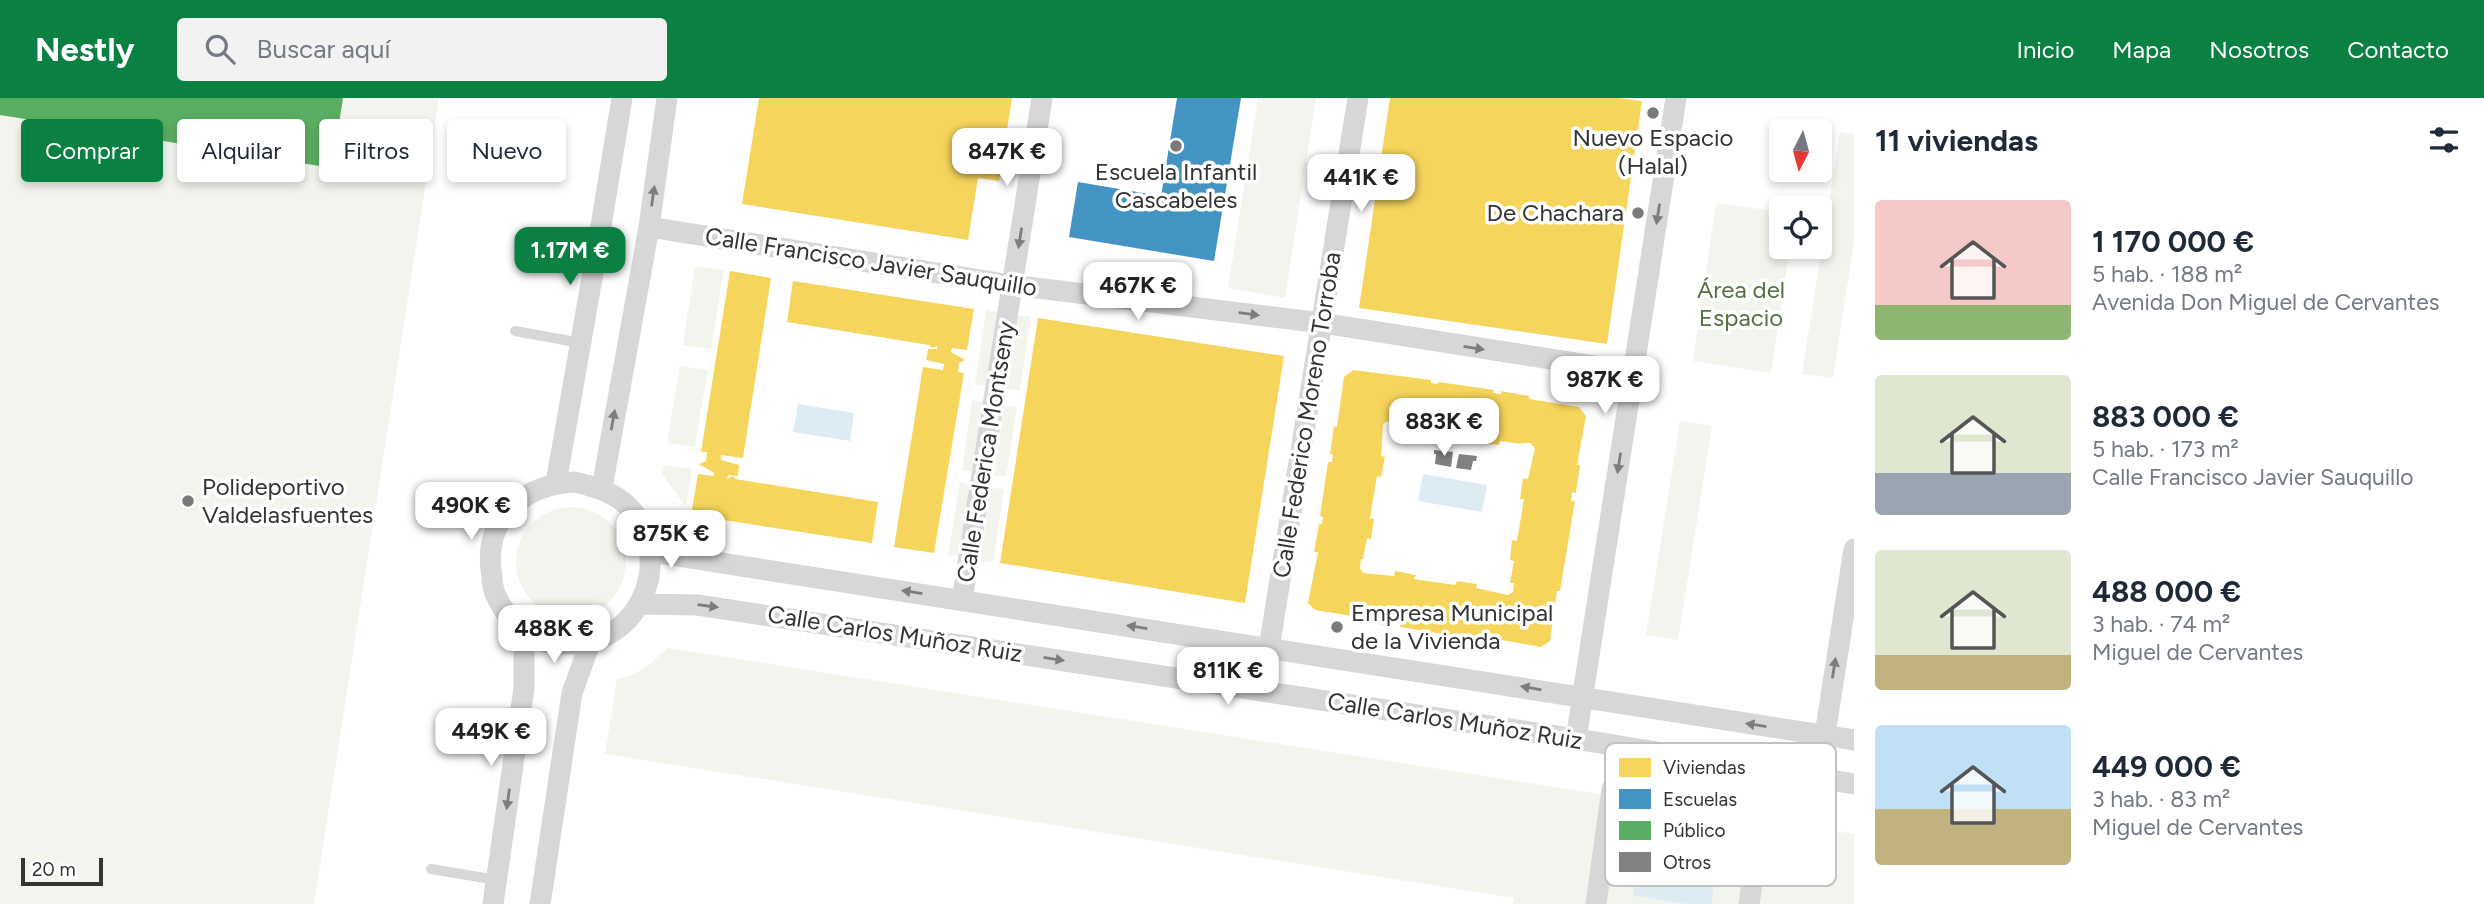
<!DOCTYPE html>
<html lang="es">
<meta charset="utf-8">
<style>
:root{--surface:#fff;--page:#f2f2f3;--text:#1f2937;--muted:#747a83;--accent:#0b8043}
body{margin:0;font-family:Figtree,sans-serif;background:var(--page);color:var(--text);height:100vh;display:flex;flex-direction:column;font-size:26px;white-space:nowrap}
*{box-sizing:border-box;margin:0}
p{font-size:23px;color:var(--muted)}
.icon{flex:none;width:38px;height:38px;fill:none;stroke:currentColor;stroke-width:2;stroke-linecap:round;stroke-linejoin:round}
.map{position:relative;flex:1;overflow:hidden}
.side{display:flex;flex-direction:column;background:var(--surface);width:630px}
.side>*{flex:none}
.top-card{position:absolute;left:21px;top:21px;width:665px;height:63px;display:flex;gap:14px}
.needle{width:46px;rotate:186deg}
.controls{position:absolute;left:1769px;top:21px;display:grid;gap:14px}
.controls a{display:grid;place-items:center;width:63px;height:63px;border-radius:7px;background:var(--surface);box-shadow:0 4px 10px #0003;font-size:35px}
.scale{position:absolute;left:21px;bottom:18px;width:82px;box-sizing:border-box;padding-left:7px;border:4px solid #333;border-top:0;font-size:19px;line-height:24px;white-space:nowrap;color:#333;-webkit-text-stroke:5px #fff;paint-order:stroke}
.price{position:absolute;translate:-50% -60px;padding:0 16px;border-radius:14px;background:#fff;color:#222;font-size:23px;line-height:46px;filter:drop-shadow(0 2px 4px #0008)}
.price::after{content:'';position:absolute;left:50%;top:42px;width:21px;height:16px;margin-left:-10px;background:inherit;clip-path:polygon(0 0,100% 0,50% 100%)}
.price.current{background:var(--accent);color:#fff}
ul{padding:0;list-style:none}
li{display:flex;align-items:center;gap:21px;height:175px;padding:0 21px}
li span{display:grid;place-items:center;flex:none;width:196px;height:140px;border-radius:7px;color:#555}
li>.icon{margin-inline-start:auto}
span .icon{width:84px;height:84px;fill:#fffc;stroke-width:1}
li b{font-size:30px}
h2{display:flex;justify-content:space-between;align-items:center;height:84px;padding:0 21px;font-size:30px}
.tag{padding:0 24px;border-radius:7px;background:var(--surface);box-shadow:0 4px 10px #0003;font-size:24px;line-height:63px}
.tag.current{background:var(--accent);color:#fff}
header{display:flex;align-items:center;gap:42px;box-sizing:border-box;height:98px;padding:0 35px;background:var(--accent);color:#fff}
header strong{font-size:33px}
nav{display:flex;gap:38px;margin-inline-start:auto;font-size:24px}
.search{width:490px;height:63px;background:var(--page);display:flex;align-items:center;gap:18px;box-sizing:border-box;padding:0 24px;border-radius:7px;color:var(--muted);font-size:26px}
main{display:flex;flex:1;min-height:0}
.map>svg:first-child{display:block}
</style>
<header>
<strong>Nestly</strong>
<div class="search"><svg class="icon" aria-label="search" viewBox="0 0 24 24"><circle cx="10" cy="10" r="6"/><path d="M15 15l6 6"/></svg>Buscar aquí</div>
<nav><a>Inicio</a><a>Mapa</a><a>Nosotros</a><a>Contacto</a></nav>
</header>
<main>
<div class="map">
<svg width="1854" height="806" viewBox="0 0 1854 806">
<rect width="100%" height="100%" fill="#fff"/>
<path fill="#f1f5ed" d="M 0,0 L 439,0 L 314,806 L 0,806 Z
M 1258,0 L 1316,0 L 1285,200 L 1228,190 Z
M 1840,34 L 1854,36 L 1854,143 L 1833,280 L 1802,276 Z
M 1716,105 L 1781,114 L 1782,149 L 1790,149 L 1771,275 L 1693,263 Z
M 695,168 L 724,172 L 711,251 L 683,247 Z
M 986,212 L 998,214 L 986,288 L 975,286 Z
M 1018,217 L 1031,219 L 1020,293 L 1007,291 Z
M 680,268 L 708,272 L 695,349 L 667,345 Z
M 972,302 L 984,304 L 973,374 L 962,372 Z
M 1004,307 L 1017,309 L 1006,379 L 994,377 Z
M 1680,323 L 1712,328 L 1678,542 L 1646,537 Z
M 664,367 L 692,371 L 686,409 L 662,376 Z
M 960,384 L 971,387 L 959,458 L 948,457 Z
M 991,390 L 1004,391 L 993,464 L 980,462 Z
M516 464a55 55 0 1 1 110 0a55 55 0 1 1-110 0Z
M 668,550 L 1854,736 L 1854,806 L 1513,806 L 1514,800 L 605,656 L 617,581 C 639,577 651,565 668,550 Z"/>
<path fill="#ddebf3" d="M 798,306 L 854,315 L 850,343 L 793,334 Z
M 1423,376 L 1487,387 L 1482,414 L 1418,403 Z
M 1644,717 L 1724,730 L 1711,806 L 1687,806 L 1633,797 Z"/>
<path fill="#f6d55c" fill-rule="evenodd" d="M 759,0 L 1012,0 L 999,83 L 978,80 L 968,142 L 742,106 Z
M 1390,0 L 1619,0 L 1642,3 L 1607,246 L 1359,210 Z
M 730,173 L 771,180 L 743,360 L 721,357 L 721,362 L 739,367 L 738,378 L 728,377 L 727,381 L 733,378 L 735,381 L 878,404 L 872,445 L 691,417 L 698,376 L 713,378 L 714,375 L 699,366 L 706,363 L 707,354 L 701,354 Z
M 793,183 L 974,211 L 967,252 L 952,250 L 951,254 L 965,262 L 959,265 L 958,274 L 964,275 L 934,455 L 894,449 L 923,269 L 943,272 L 944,266 L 926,262 L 928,251 L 937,251 L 937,248 L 932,250 L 929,247 L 787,224 Z
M 1038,220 L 1284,258 L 1245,505 L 1000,465 Z
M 1353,272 L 1431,282 L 1431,285 L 1438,286 L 1439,284 L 1494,292 L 1493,295 L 1501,296 L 1501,293 L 1529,298 L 1529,301 L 1579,309 L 1586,318 L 1577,367 L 1580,367 L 1576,395 L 1572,394 L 1571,403 L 1575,403 L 1560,493 L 1557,493 L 1550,543 L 1541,549 L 1490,540 L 1490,544 L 1464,540 L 1464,536 L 1455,535 L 1455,538 L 1400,529 L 1401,526 L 1393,525 L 1392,528 L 1365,524 L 1365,520 L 1315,512 L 1308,505 L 1318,454 L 1314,454 L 1319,426 L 1322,426 L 1323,419 L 1320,418 L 1328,364 L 1332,364 L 1333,356 L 1330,356 L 1334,328 L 1337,329 L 1344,279 ZM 1388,323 L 1418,330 L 1417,335 L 1437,337 L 1437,333 L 1479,340 L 1478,345 L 1499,347 L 1500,343 L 1521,346 L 1521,345 L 1530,345 L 1535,350 L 1528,381 L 1523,380 L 1520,401 L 1524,401 L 1517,443 L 1512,442 L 1510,462 L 1514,463 L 1510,485 L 1514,485 L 1513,494 L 1508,497 L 1476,490 L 1477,486 L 1457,483 L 1455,487 L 1414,481 L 1416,477 L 1395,473 L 1394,478 L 1363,475 L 1360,470 L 1361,461 L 1363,461 L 1367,440 L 1371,441 L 1374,421 L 1370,420 L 1377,378 L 1381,379 L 1385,359 L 1381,358 L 1383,326 Z"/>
<path fill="#4393c3" d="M 1177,0 L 1241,0 L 1214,163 L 1069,139 L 1078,84 L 1161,98 Z"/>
<path fill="#5aae61" d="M 0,0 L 343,0 L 332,70 L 0,17 Z"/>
<path fill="#818181" d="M 1434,352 L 1453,354 L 1451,369 L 1435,366 L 1436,356 L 1434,356 Z
M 1459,356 L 1477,358 L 1476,363 L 1473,363 L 1471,372 L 1456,370 Z"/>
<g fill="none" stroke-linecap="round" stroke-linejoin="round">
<path stroke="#d7d7d7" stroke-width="10" d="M 515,233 L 581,245
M 431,771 L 497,782"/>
<path stroke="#d7d7d7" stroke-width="21" d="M 649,129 L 1012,187 L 1322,225 L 1633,274
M 574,384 C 608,391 635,403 646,439 C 660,482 637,530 591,544 C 584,547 573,545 565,546 C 553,546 534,543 524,536 C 515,530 496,502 494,492 C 492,486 492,478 491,471 C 485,418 525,387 574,384 Z
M 556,385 L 597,152 L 622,0
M 602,390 L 649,129 L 667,0
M 651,454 L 1854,642
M 962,502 L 1042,0
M 640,506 L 697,507 L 1576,641 L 1854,686
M 1269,550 L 1358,0
M 1576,641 L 1676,0
M 1818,681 L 1854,451
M 493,806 L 524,590 L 524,536
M 540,806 L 572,595 L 590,545
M 1596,806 L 1612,691
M 1749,806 L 1762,717"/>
</g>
<defs><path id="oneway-solid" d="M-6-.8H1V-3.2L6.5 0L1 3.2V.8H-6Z" transform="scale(1.75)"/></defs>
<g fill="#7d7d7d">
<use href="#oneway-solid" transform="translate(653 98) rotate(-82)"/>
<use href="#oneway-solid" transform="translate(1658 116) rotate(99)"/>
<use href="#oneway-solid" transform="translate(1020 140) rotate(99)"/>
<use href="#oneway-solid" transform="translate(1249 216) rotate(7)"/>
<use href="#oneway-solid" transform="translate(1474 250) rotate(9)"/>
<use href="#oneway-solid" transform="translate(613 322) rotate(-80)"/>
<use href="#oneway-solid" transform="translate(1619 365) rotate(99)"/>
<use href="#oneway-solid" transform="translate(912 494) rotate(-171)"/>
<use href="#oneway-solid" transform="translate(708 508) rotate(8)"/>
<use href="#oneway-solid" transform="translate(1137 529) rotate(-171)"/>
<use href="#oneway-solid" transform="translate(1054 561) rotate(9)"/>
<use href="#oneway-solid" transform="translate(1834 570) rotate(-81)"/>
<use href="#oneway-solid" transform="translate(1531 590) rotate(-170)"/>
<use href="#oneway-solid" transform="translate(1756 627) rotate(-171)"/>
<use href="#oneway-solid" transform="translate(508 701) rotate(98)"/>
</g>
<g fill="#7a7a7a" stroke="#fff" stroke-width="2.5">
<circle cx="1653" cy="15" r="7"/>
<circle cx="1176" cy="48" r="7"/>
<circle cx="1638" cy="115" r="7"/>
<circle cx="188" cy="403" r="7"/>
<circle cx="1337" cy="529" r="7"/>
</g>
<g text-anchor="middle" stroke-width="7" stroke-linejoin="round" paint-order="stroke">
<g font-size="24" fill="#333" stroke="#fff">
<text x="1653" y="48">Nuevo Espacio<tspan x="1653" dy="28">(Halal)</tspan></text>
<text x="1176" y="82">Escuela Infantil<tspan x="1176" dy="28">Cascabeles</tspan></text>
<text x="1624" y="123" text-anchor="end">De Chachara</text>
<text x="202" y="397" text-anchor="start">Polideportivo<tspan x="202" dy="28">Valdelasfuentes</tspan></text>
<text x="1351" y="523" text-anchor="start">Empresa Municipal<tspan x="1351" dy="28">de la Vivienda</tspan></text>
</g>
<g font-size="24" fill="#333" stroke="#fff">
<text transform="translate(871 164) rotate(9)" y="8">Calle Francisco Javier Sauquillo</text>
<text transform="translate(1307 317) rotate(-81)" y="8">Calle Federico Moreno Torroba</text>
<text transform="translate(986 354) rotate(-81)" y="8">Calle Federica Montseny</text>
<text transform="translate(895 536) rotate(9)" y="8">Calle Carlos Muñoz Ruiz</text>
<text transform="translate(1455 623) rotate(9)" y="8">Calle Carlos Muñoz Ruiz</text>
</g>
<g font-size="24" fill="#56703f" stroke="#fff">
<text x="1741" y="200">Área del<tspan x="1741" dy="28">Espacio</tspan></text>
</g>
</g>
<rect x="1605" y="645" width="231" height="143" rx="10" fill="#fff" stroke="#c2c2c2" stroke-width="2"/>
<rect x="1619" y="660" width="32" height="19" fill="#f6d55c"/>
<rect x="1619" y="691" width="32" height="20" fill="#4393c3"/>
<rect x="1619" y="723" width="32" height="19" fill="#5aae61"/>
<rect x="1619" y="754" width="32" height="20" fill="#818181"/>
<g font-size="19" fill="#333">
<text x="1663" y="676">Viviendas</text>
<text x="1663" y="708">Escuelas</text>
<text x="1663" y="739">Público</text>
<text x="1663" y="771">Otros</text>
</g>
</svg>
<div class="controls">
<a><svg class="needle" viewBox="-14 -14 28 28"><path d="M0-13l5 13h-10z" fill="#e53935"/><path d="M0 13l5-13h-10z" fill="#747a83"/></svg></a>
<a><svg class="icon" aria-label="locate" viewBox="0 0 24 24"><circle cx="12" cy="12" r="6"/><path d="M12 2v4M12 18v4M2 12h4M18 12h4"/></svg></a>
</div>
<div class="scale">20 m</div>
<b class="price" style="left:1007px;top:90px">847K €</b>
<b class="price" style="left:1361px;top:116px">441K €</b>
<b class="price current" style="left:570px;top:189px">1.17M €</b>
<b class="price" style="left:1138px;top:224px">467K €</b>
<b class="price" style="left:1605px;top:318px">987K €</b>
<b class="price" style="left:1444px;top:360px">883K €</b>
<b class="price" style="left:471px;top:444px">490K €</b>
<b class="price" style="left:671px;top:472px">875K €</b>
<b class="price" style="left:554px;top:567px">488K €</b>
<b class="price" style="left:1228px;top:609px">811K €</b>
<b class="price" style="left:491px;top:670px">449K €</b>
<div class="top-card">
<a class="tag current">Comprar</a>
<a class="tag">Alquilar</a>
<a class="tag">Filtros</a>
<a class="tag">Nuevo</a>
</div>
</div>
<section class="side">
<h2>11 viviendas<svg class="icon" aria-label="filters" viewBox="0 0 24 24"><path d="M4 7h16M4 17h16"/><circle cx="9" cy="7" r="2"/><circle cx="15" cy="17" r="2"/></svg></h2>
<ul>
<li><span style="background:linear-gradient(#f6c9c9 75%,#8fb573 0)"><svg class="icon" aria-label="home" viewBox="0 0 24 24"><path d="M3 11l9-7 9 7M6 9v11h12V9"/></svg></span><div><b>1 170 000 €</b><p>5 hab. · 188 m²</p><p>Avenida Don Miguel de Cervantes</p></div></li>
<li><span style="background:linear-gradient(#dfe7d0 70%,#9aa5b1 0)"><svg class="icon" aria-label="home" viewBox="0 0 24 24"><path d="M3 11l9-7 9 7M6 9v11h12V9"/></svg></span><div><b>883 000 €</b><p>5 hab. · 173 m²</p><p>Calle Francisco Javier Sauquillo</p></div></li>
<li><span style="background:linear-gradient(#dfe7d0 75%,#c2b280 0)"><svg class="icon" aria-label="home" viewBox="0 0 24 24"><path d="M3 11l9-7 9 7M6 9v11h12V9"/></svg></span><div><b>488 000 €</b><p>3 hab. · 74 m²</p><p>Miguel de Cervantes</p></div></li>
<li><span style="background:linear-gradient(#bfe0f5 60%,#c2b280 0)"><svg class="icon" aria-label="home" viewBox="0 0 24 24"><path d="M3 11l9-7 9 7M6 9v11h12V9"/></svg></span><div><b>449 000 €</b><p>3 hab. · 83 m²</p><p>Miguel de Cervantes</p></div></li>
</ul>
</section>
</main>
